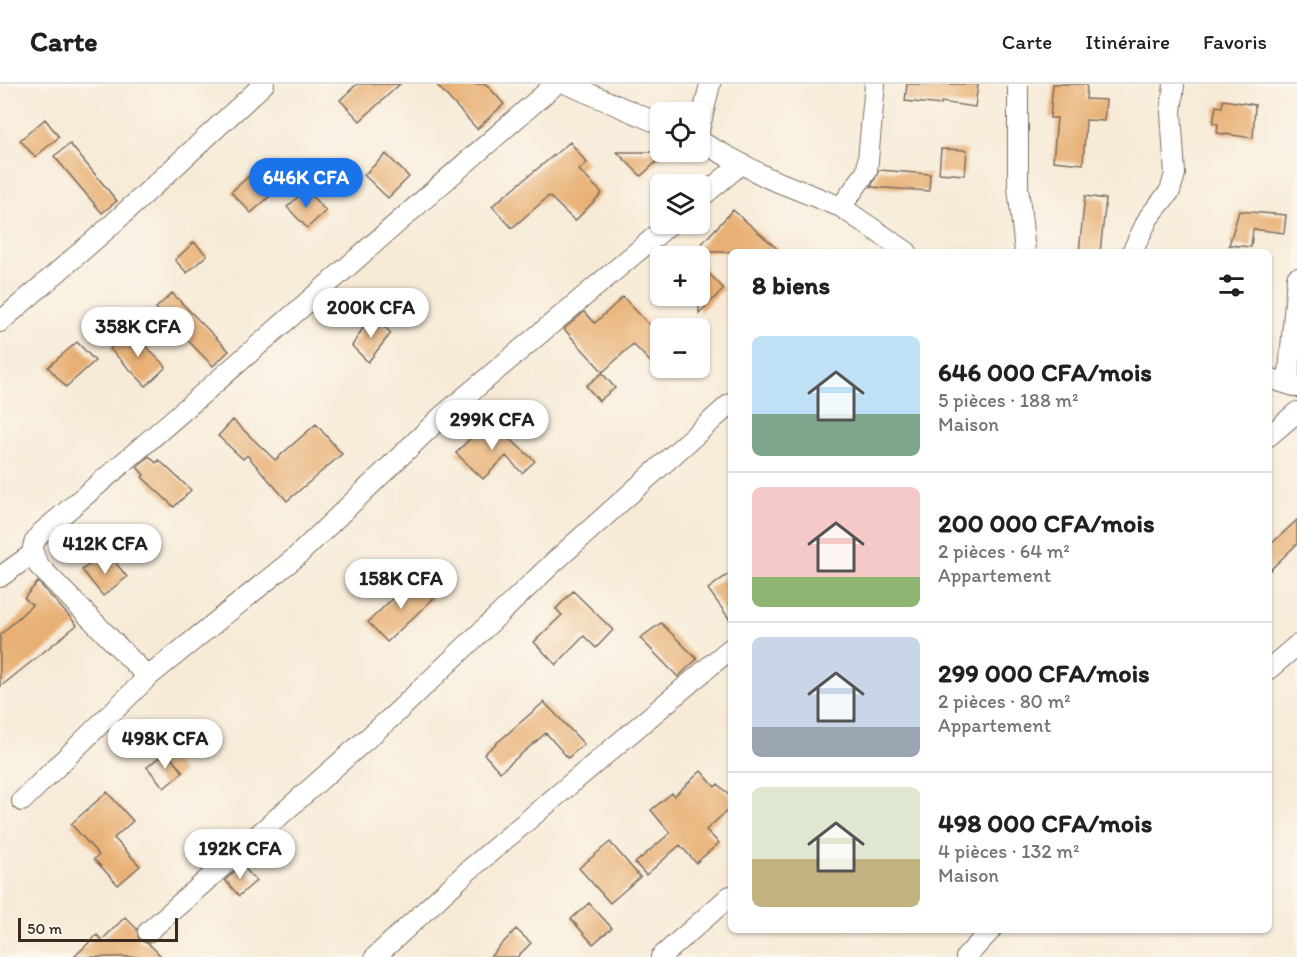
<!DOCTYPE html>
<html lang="fr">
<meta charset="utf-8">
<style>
:root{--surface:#fff;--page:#f6f6f6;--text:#202124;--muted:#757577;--line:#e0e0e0;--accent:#1a73e8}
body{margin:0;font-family:Itim,sans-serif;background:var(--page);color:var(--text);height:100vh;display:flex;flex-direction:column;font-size:22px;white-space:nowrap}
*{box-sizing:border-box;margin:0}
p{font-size:20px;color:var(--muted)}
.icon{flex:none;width:33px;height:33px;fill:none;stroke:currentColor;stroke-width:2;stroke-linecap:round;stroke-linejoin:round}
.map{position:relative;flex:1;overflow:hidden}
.sheet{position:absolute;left:728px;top:165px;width:544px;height:684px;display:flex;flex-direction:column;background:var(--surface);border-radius:9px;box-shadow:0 2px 4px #0004}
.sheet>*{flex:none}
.tools{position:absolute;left:650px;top:18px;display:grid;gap:12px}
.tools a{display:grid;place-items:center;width:60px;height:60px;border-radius:9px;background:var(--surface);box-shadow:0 2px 4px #0004;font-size:30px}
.scale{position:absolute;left:18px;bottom:15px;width:160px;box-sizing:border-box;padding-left:6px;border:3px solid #3b2a1e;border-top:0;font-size:16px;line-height:21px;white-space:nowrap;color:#3b2a1e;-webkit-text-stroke:4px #fbf7ec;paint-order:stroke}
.price{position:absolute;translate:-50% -51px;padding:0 14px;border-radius:21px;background:#fff;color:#222;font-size:20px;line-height:39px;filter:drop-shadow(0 2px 3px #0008)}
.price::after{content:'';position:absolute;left:50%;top:36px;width:18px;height:14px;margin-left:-9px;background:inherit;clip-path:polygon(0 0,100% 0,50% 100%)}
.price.active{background:var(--accent);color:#fff}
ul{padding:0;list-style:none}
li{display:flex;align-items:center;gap:18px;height:150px;padding:0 24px}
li+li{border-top:2px solid var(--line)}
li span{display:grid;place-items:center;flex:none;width:168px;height:120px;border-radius:9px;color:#555}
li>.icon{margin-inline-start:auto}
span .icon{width:72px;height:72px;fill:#fffc;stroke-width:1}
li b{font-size:26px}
h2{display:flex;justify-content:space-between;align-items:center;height:72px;padding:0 24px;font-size:26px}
header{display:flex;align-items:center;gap:36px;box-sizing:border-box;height:84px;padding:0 30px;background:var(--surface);border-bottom:2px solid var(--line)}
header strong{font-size:28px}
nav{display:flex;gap:33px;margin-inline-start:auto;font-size:21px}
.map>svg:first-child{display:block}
</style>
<header>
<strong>Carte</strong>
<nav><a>Carte</a><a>Itinéraire</a><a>Favoris</a></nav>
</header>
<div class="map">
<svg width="1297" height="873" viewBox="0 0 1297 873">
<rect width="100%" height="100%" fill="#fbf7ec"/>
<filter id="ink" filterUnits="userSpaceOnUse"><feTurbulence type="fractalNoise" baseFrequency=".0167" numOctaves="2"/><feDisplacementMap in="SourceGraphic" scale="12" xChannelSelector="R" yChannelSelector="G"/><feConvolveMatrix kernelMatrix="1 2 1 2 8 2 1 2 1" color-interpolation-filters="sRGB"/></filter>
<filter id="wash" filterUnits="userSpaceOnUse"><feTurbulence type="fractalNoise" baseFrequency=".008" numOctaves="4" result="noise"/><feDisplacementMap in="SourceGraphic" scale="24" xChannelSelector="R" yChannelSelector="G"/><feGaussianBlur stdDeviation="1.35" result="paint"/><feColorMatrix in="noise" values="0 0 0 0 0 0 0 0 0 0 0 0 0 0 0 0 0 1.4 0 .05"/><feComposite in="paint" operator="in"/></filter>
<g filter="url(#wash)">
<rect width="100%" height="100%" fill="#f7ebd8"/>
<g id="blocks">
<path fill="#e8b075" d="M 357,0 L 400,0 L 360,37 L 340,16 Z
M 436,0 L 486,0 L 504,20 L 477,45 Z
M 907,0 L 978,0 L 975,23 L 941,18 L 941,21 L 905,17 Z
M 1053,0 L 1087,0 L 1086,15 L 1106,16 L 1104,37 L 1086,36 L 1083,80 L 1053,77 L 1057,34 L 1050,34 Z
M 1223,16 L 1255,21 L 1253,54 L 1217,49 L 1218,40 L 1213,39 L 1216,22 L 1222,23 Z
M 45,35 L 59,53 L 35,73 L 20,56 Z
M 570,58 L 587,79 L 579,86 L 602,109 L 575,137 L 549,112 L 512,144 L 492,122 Z
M 70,60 L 117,117 L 102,129 L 54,72 Z
M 941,65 L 967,66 L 965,91 L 939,89 Z
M 617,68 L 667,68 L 641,92 Z
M 386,70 L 409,93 L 388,114 L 364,91 Z
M 879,86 L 930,90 L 929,107 L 871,103 Z
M 250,91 L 269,113 L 251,129 L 231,108 Z
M 306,106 L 326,127 L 307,144 L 287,123 Z
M 1085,112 L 1106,115 L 1100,168 L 1079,168 Z
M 733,126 L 781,168 L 694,168 Z
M 1239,127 L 1286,131 L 1284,149 L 1253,145 L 1251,163 L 1229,161 Z
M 194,158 L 207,171 L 187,189 L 175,176 Z
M 699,179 L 724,205 L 699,229 Z
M 172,209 L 229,267 L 213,282 L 156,224 Z
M 623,213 L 660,252 L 660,288 L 633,260 L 603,288 L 564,245 L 584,228 L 595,239 Z
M 371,231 L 391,249 L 368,278 L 352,262 Z
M 130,246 L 166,283 L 146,302 L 110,265 Z
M 77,258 L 95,277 L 66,303 L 48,283 Z
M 602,289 L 615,304 L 599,317 L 586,302 Z
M 233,336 L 275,376 L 316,340 L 342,370 L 287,417 L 247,371 L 243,375 L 218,352 Z
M 488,336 L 535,377 L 522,389 L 506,372 L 483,395 L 456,369 Z
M 149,372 L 156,379 L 159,376 L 191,406 L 174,423 L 142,393 L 144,391 L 137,383 Z
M 1297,436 L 1297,460 L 1269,487 L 1269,462 Z
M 111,473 L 127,493 L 103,512 L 82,486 L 98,474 L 102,479 Z
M 730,489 L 730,536 L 708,505 Z
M 415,493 L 434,514 L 387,558 L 368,538 Z
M 38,498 L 77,541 L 0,603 L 0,551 L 32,521 L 24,514 Z
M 573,507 L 613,546 L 596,564 L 584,552 L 556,581 L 534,558 L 562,531 L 556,525 Z
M 661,539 L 697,575 L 678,593 L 640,554 Z
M 544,618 L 584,660 L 568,674 L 546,649 L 500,688 L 484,670 Z
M 166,668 L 183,688 L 164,704 L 147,683 Z
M 701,687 L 715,703 L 718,700 L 730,712 L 730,724 L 706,746 L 719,759 L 696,779 L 680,761 L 646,791 L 635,779 L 670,749 L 651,726 L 672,709 L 674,712 Z
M 107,708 L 133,737 L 114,754 L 140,782 L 118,801 L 94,775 L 99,771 L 71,740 Z
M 610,758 L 640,793 L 610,819 L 579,784 Z
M 242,781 L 256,797 L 239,812 L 225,796 Z
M 589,819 L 612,844 L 593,860 L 571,835 Z
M 125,833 L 137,845 L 139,856 L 149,860 L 162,873 L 74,873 L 97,851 L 102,856 Z
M 516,845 L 531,859 L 517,873 L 490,873 Z"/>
</g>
</g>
<g filter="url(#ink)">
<use href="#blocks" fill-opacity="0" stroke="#7d6e5f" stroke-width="1.5"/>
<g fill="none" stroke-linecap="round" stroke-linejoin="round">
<g stroke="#7d6e5f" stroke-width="22">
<path id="minor" d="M 567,0 L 660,40
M 1018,0 L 1018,103 L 1025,168
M 699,47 L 710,0
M 699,57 L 768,94 L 841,123 L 907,168
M 699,115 L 741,80
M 841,123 L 867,87 L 875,0
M 1132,168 L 1149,133 L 1170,107 L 1175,90 L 1171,28 L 1174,0
M 0,238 L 106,146 L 264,0
M 1269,294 L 1297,303
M 1288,300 L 1297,194
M 1269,352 L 1297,328
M 0,493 L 32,470
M 1269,585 L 1297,561
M 148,593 L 39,482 C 31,468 30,461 41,449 C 215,302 384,149 556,0
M 22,717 L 148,593 L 296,473 L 441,333 L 670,140
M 148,848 L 395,630 L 554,478 L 730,320
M 375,873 L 469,786 L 730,565
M 661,873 L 730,812
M 966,873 L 991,846"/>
</g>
<use href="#minor" stroke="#fff" stroke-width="20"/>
</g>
</g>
</svg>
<div class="tools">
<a><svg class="icon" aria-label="locate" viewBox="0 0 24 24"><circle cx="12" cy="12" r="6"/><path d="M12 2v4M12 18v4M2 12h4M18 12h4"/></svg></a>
<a><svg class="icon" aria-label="layers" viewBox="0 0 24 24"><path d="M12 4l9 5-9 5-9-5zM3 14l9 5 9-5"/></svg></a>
<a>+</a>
<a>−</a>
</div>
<div class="scale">50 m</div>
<b class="price active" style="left:306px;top:125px">646K CFA</b>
<b class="price" style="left:371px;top:255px">200K CFA</b>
<b class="price" style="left:138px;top:274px">358K CFA</b>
<b class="price" style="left:492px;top:367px">299K CFA</b>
<b class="price" style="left:105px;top:491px">412K CFA</b>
<b class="price" style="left:401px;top:526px">158K CFA</b>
<b class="price" style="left:165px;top:686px">498K CFA</b>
<b class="price" style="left:240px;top:796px">192K CFA</b>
<section class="sheet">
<h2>8 biens<svg class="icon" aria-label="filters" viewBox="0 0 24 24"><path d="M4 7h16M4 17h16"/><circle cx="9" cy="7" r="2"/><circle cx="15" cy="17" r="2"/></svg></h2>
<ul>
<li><span style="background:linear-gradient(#bfe0f5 65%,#7fa58c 0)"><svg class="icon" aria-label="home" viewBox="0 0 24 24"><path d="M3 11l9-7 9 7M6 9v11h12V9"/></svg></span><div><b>646 000 CFA/mois</b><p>5 pièces · 188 m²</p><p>Maison</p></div></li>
<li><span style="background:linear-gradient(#f6c9c9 75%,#8fb573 0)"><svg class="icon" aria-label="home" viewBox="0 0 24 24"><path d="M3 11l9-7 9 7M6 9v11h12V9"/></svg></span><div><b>200 000 CFA/mois</b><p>2 pièces · 64 m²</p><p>Appartement</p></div></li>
<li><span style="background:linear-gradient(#c9d6e8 75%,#9aa5b1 0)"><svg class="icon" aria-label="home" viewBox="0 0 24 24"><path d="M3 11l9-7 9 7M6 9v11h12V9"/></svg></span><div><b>299 000 CFA/mois</b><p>2 pièces · 80 m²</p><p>Appartement</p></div></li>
<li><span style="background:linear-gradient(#dfe7d0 60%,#c2b280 0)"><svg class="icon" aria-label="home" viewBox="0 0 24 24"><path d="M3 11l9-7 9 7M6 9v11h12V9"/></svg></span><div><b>498 000 CFA/mois</b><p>4 pièces · 132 m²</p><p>Maison</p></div></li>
</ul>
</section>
</div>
